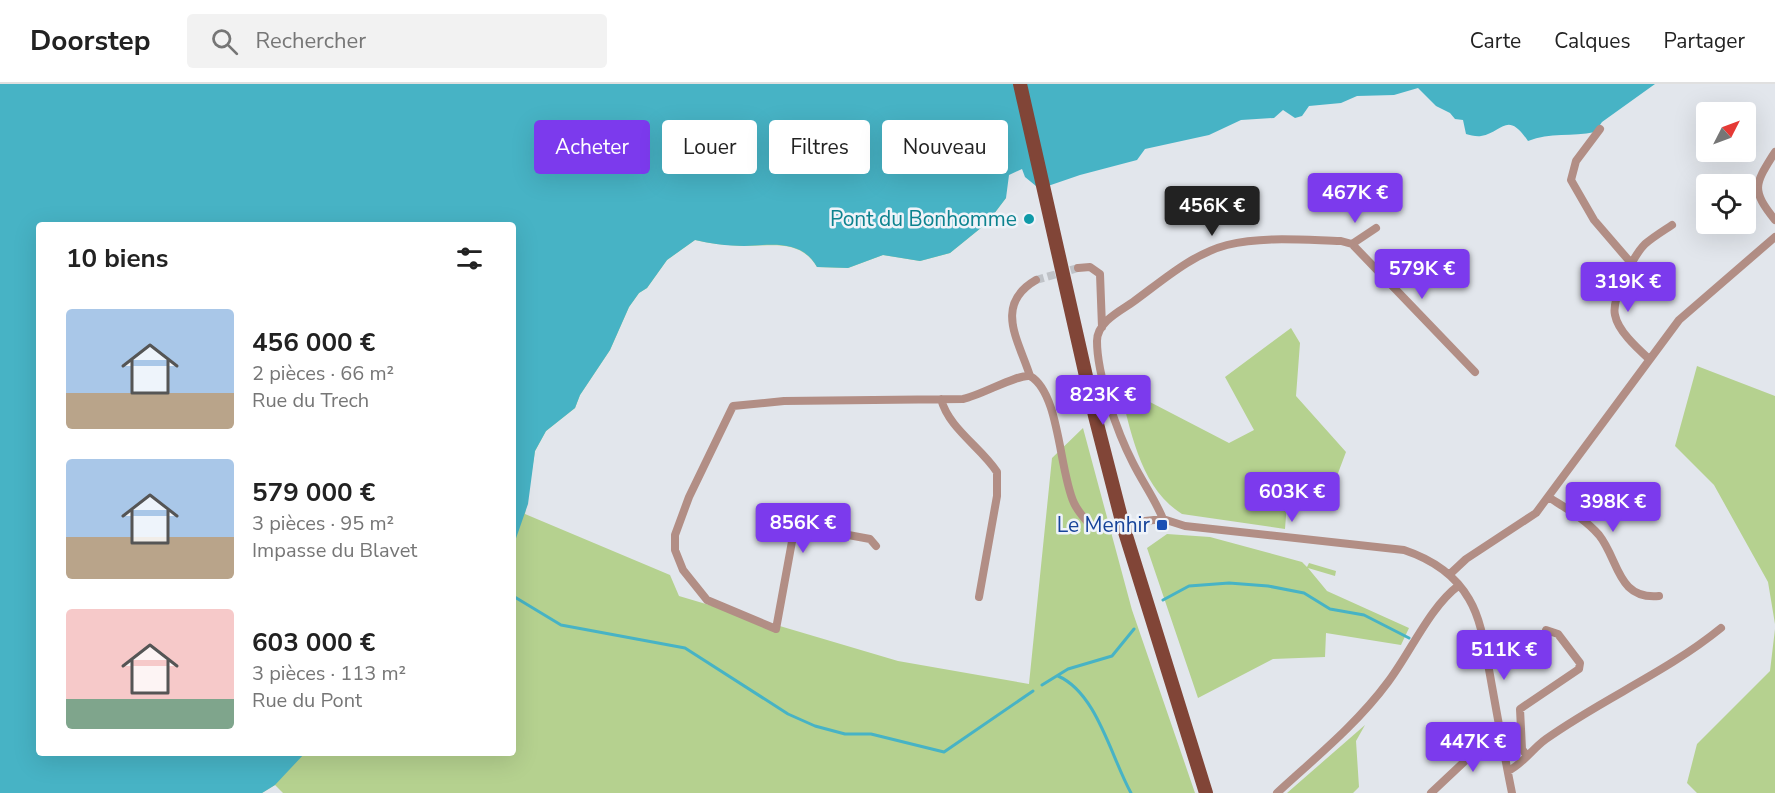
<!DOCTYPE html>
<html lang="fr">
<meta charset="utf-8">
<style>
:root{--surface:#fff;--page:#f2f2f2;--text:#222;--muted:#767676;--line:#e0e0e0;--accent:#7c3aed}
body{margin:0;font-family:"Nunito Sans",sans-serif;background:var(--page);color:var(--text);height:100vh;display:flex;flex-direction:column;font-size:22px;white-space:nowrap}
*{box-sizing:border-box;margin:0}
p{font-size:20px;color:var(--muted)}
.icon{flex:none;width:33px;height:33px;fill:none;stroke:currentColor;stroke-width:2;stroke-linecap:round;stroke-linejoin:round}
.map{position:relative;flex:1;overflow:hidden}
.sheet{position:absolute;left:36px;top:138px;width:480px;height:534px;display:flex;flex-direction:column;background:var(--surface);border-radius:6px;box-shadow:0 6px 24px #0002}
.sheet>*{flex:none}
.hud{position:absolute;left:534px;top:36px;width:570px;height:54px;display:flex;gap:12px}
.needle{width:39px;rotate:48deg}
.tools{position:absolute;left:1696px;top:18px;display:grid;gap:12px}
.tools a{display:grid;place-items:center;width:60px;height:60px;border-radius:6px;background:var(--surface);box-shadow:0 6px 24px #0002;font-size:30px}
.price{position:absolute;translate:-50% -51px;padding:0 14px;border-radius:6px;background:var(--accent);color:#fff;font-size:20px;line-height:39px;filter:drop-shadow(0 2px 3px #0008)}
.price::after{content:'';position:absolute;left:50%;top:36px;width:18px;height:14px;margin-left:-9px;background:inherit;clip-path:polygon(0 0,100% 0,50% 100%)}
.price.active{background:#222;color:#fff}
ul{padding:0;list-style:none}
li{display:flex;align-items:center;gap:18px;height:150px;padding:0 30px}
li span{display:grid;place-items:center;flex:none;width:168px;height:120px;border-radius:6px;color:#555}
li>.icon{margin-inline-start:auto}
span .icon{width:72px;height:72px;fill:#fffc;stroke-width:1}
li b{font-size:26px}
h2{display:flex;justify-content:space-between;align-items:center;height:72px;padding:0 30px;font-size:26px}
.chip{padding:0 21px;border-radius:6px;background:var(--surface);box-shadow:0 6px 24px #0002;font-size:21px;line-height:54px}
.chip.active{background:var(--accent);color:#fff}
header{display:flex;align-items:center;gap:36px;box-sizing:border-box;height:84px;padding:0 30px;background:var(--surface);border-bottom:2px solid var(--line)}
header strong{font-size:28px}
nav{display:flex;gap:33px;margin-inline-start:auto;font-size:21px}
.search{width:420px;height:54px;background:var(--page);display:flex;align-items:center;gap:15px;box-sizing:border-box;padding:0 21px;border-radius:6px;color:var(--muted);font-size:22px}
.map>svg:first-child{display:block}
</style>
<header>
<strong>Doorstep</strong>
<div class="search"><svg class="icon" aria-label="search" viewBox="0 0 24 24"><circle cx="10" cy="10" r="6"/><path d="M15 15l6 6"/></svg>Rechercher</div>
<nav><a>Carte</a><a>Calques</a><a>Partager</a></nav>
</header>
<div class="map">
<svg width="1775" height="709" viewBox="0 0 1775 709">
<rect width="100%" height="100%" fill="#e2e6ec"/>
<path fill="#b5d18f" d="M 0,112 L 39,141 L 39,669 L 513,669 L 513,155 L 1006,114 L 987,139 L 950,169 L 920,177 L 883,171 L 848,184 L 817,183 C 799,153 768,163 740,162 C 725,161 706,159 695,156 L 667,176 L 647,204 L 639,209 L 629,223 L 610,266 L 580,311 L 575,324 L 546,347 L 535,367 L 525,430 L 670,491 L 679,512 L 898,577 L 1029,600 L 1052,374 L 1083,344 L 1132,526 L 1195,709 L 283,709 L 275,701 L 262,709 L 0,709 Z
M 1291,244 L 1300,259 L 1296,312 L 1346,368 L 1326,421 L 1287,419 L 1285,445 L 1182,430 C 1140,404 1131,347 1119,302 L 1229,359 L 1254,346 L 1225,293 Z
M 1697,282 L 1775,312 L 1775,540 L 1768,498 L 1714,401 L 1675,362 Z
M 1167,450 L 1210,453 L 1302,478 L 1307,483 L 1309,479 L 1336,487 L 1335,492 L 1308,484 L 1327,507 L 1409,544 L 1401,561 L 1326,549 L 1325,573 L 1273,575 L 1198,614 L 1147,464 Z
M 1775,545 L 1775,709 L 1697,709 L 1687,699 L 1697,660 L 1770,587 Z
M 1365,641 L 1356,657 L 1359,703 L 1353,709 L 1287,709 Z"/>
<path fill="#47b3c5" d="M 0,0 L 1655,0 L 1602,38 L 1595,48 C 1572,53 1550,48 1528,57 C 1507,26 1503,48 1481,52 C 1477,53 1470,51 1466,50 L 1463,36 L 1455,35 L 1450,29 L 1436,22 L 1418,4 L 1394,11 L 1357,12 L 1341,19 L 1309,22 L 1302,32 L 1295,34 L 1283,26 L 1274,34 L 1241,36 L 1209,51 L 1145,65 L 1137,76 L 1080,91 L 1045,103 L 1036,102 L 1025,93 L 1022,85 L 1009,91 L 1006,114 L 987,139 L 950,169 L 920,177 L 883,171 L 848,184 L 817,183 C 801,155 772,161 744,162 C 728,162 707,159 695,156 L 667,176 L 647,204 L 639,209 L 629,223 L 610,266 L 580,311 L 575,324 L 546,347 L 535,367 L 528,420 L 513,463 L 513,141 L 39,141 L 39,669 L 305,669 L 275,701 L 262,709 L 0,709 Z"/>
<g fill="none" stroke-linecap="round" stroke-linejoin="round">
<path stroke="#47b3c5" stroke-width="3" d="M 513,512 L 561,541 L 685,564 L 788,630 L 815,642 L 845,650 L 871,650 L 944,668 L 1033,607
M 1163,516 L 1189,502 L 1229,499 L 1268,502 L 1304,509 L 1330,525 L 1364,531 L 1409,554
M 1058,592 C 1097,609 1111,673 1131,709
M 1042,601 L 1068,585 L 1112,572 L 1134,545"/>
<path stroke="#bfc2c7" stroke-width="8" stroke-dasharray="8 4" stroke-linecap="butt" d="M 1036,196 L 1078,184"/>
<path stroke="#b28e85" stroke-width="8" d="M 1600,45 L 1576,77 L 1571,96 L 1594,136 L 1631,179
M 1775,68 C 1755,100 1750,105 1775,136
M 1352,160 L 1475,288
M 1352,160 L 1376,144
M 1078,184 L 1090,183 L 1100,190 L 1102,243
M 1036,196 C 993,221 1019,257 1030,292 C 1060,309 1059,387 1074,419 C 1078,428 1085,435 1091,442 L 1124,445 L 1145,437 L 1163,435 L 1185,442 L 1404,466 C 1431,475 1454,489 1469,515 C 1482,537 1485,565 1490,591 C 1497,630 1504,670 1512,709
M 1649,275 C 1637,264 1618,247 1615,231 C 1611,215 1634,171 1645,160 C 1653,153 1663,147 1672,141
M 941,315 C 949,345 981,363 997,388 L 997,412 L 979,513
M 1550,414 C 1567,425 1585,435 1599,451 C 1619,476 1617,516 1659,512
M 1163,435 C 1155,415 1143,399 1133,379 C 1117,348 1097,291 1097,257 C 1097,238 1120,227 1133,218 C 1162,197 1192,170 1227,161 C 1263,152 1304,156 1341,157 L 1352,160
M 876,462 L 870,455 L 805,443 L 798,445 L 793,452 L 776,545 L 707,516 L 683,486 L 675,466 L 675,451 L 689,413 L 733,322 L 784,317 L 963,315 C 982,311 1017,290 1030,292
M 1450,490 L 1466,475 L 1536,429 L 1679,236 L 1775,153
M 1527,672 L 1522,665 L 1520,625 L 1579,585 L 1580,579 L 1558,550 L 1546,546
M 1508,687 C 1523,680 1532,665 1546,655 C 1602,615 1667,588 1721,544
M 1277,709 C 1315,674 1357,640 1388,598 C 1410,569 1430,523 1458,502
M 1431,709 L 1482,661 L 1500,649"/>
<path stroke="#814537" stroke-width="14" d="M 1020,0 L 1095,332 L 1124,445 L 1206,709"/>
</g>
<circle fill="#0f9aa8" stroke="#eff3f9" stroke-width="2" cx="1029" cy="135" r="6"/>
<rect fill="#1a4fb4" stroke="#eff3f9" stroke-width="2" x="1156" y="435" width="12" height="12" rx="3"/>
<g text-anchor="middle" stroke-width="5" stroke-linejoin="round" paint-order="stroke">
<g font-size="21" fill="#0d838f" stroke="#eff3f9" text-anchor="end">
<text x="1017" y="142">Pont du Bonhomme</text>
</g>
<g font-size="21" fill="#164399" stroke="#eff3f9" text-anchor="end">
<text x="1150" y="448">Le Menhir</text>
</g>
</g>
</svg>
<div class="tools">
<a><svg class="needle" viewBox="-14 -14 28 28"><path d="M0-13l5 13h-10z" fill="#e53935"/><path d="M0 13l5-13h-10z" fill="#767676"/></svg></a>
<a><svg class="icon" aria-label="locate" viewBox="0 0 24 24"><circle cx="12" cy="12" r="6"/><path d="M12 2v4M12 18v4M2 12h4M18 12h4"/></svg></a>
</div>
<b class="price" style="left:1355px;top:140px">467K €</b>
<b class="price active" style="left:1212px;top:153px">456K €</b>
<b class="price" style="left:1422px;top:216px">579K €</b>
<b class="price" style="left:1628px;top:229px">319K €</b>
<b class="price" style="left:1103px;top:342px">823K €</b>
<b class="price" style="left:1292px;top:439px">603K €</b>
<b class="price" style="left:1613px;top:449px">398K €</b>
<b class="price" style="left:803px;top:470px">856K €</b>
<b class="price" style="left:1504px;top:597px">511K €</b>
<b class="price" style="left:1473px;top:689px">447K €</b>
<div class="hud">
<a class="chip active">Acheter</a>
<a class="chip">Louer</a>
<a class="chip">Filtres</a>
<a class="chip">Nouveau</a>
</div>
<section class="sheet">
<h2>10 biens<svg class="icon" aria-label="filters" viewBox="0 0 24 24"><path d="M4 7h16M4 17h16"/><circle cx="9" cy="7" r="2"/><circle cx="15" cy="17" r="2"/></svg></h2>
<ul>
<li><span style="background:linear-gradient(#a9c7e8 70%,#b9a48a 0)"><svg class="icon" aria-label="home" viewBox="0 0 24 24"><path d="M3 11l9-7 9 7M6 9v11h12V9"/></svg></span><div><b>456 000 €</b><p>2 pièces · 66 m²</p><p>Rue du Trech</p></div></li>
<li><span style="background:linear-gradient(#a9c7e8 65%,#b9a48a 0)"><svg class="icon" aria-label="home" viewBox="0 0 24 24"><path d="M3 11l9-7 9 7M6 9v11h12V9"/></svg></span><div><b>579 000 €</b><p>3 pièces · 95 m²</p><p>Impasse du Blavet</p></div></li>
<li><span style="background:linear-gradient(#f6c9c9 75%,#7fa58c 0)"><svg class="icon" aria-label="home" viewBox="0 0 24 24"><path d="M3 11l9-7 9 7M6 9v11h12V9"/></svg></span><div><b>603 000 €</b><p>3 pièces · 113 m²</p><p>Rue du Pont</p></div></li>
</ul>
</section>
</div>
